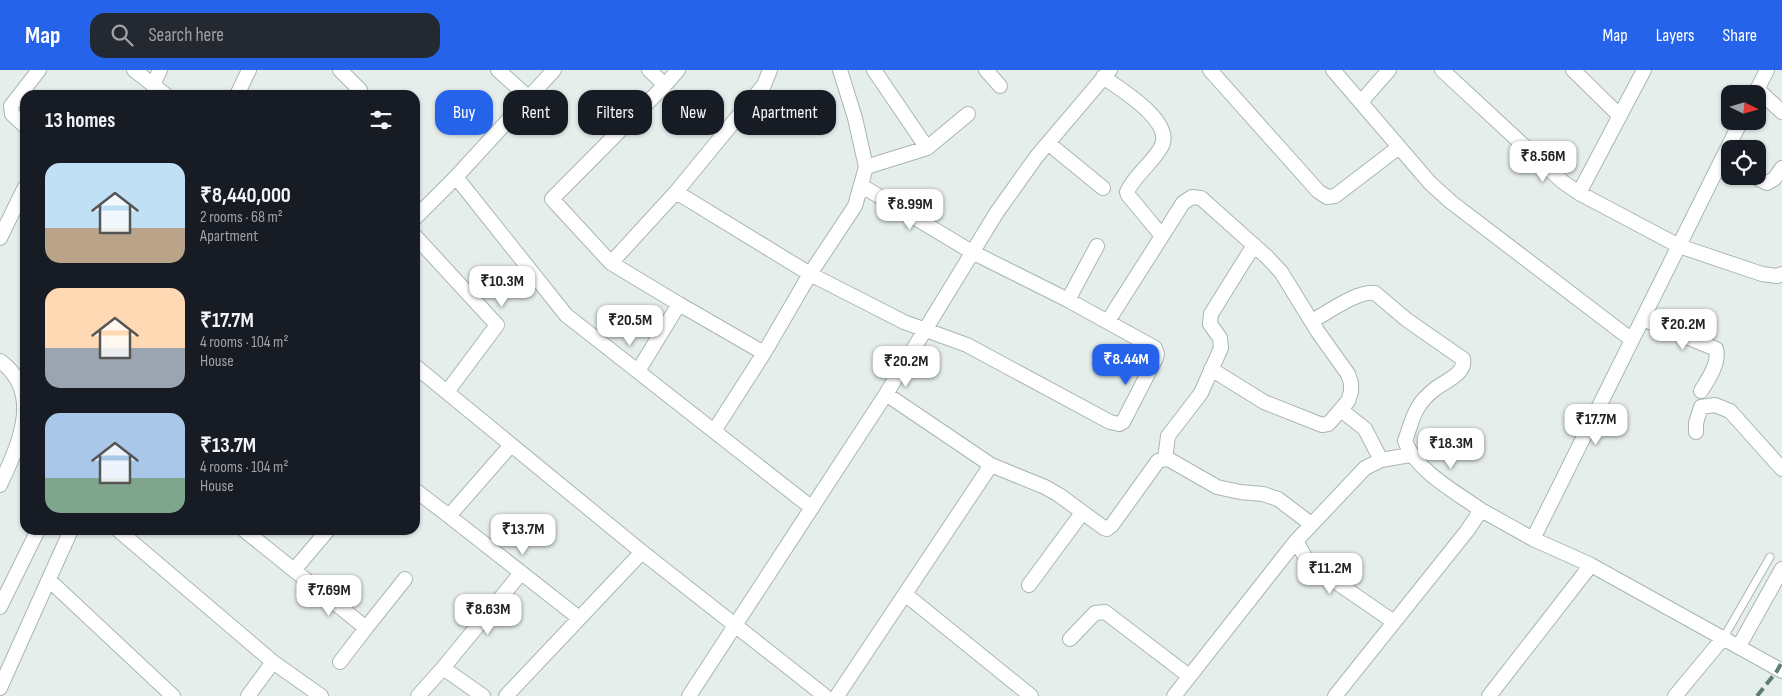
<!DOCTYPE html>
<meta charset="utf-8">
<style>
:root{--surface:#171b24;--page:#242831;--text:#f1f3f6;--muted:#9ea1a6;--accent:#2563eb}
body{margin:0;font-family:"Sofia Sans Condensed",sans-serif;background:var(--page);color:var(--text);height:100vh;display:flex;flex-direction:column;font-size:19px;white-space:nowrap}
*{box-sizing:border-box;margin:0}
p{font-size:16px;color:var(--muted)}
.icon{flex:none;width:28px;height:28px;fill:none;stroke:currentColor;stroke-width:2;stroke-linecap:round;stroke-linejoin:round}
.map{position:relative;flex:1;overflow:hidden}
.sheet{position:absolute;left:20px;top:20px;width:400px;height:445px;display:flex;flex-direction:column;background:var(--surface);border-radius:15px;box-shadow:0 1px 4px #0004}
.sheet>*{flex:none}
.guide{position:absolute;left:435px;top:20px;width:475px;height:45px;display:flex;gap:10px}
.needle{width:32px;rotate:95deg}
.fabs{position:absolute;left:1721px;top:15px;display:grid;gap:10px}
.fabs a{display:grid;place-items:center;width:45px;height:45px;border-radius:10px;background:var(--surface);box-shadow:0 1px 4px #0004;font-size:25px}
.price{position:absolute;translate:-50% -42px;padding:0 11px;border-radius:10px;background:#fff;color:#222;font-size:16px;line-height:32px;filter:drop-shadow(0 1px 2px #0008)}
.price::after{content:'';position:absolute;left:50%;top:30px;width:15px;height:11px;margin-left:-8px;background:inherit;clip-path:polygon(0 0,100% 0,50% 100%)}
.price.selected{background:var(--accent);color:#fff}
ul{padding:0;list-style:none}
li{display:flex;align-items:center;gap:15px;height:125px;padding:0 25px}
li span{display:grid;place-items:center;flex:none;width:140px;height:100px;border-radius:15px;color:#555}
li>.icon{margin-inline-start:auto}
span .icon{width:60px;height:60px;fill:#fffc;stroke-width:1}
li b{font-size:21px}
h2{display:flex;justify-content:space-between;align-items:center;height:60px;padding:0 25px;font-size:21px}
.chip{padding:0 18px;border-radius:15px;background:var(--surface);box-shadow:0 1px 4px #0004;font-size:18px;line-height:45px}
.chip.selected{background:var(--accent);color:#fff}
header{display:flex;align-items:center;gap:30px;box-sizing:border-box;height:70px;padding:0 25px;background:var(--accent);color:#fff}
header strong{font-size:24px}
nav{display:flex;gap:28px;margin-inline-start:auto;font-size:18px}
.search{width:350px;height:45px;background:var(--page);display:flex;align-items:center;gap:12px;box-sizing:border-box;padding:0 18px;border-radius:15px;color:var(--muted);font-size:19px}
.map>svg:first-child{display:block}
</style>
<header>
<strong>Map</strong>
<div class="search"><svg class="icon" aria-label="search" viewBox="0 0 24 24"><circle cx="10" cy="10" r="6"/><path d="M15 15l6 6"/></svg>Search here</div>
<nav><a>Map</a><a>Layers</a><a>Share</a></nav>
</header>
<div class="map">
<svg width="1782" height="626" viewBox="0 0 1782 626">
<rect width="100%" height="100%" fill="#e6eeec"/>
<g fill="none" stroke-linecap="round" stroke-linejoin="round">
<g stroke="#a8b6b4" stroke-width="9">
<path id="lane" d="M 1724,567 L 1770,487"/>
</g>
<g stroke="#a8b6b4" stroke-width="16">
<path id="street" d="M 134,0 L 166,25
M 340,0 L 360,20
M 498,0 L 529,28
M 840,0 L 855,48 L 866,97 L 855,136 L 810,204 L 904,252 L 967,275 L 1110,352 L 1119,354 L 1123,352 L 1156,288 L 1157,284 L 1155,278 L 1068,230 L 972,182 L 862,116
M 874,0 L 927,78
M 986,0 L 1000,16
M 1210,0 L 1318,121 L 1327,127 L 1335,126 L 1399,77
M 1333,0 L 1430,113 L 1451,132 L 1632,270
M 1442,0 L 1563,112 L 1579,123 L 1679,176 L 1762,204 L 1777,206 L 1782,204
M 1573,0 L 1620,46
M 1103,7 C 1120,19 1178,53 1160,79 C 1151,94 1134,106 1127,122 L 1128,125 L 1162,166
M 153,15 L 160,0
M 665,15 L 678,0
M 1757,19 L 1782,42
M 1755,24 L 1767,0
M 237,25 L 249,0
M 1361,32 L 1389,0
M 25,56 L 12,44 L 11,36 L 39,0
M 1048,73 L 1103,118
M 866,97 L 927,78 L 968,44
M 1752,106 L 1767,113 L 1774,109 L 1782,98
M 456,107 L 566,245 L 812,438
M 676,122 L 810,204 L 764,283
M 1579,123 L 1644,0
M 415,148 L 456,107 L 554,0
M 415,166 L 497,255 L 447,322
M 0,168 L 25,117
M 611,193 L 676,122 L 759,21 L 764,15 L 770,0
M 1068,230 L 1097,176
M 679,234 L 764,283 L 714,361
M 1643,249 L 1716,279 C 1720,293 1708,309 1701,321
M 1108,251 L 1183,133 L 1192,127 L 1201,128 L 1267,187 L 1281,202 L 1318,262 L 1348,304 L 1351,313 L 1351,322 L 1348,331 L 1331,351 L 1328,354 L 1322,355 L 1264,332 L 1211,299
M 1312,251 C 1327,243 1358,220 1375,223 L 1407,250 L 1463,289 C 1466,304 1445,311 1435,319 C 1415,334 1413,348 1405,371 C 1415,400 1457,423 1481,440
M 0,291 C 44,323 18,376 0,415
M 415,296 L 642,482 L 825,626
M 638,301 L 679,234 L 611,193 L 552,129 L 665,15 L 649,0
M 886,324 L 991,395 L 1045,417 L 1059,425 L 1104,458 L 1107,459 L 1112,455 L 1158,391 L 1165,389 L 1170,390 L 1217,417 L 1240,422 L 1263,424 L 1278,429 L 1311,454
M 1341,340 L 1365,359 L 1381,390
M 1696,362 L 1696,353 L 1701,337 L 1715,335 L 1730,341 L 1782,399
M 1165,389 L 1168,366 L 1201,323 L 1221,278 L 1220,268 L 1210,254 L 1211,244 L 1254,175
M 415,420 L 449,446 L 511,375
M 449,446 L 579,548
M 118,460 L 273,592 L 248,626
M 244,460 L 366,558 L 405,509
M 1533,469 L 1741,51
M 1296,471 L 1308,492 L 1317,499 L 1394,552
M 294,500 L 328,460
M 49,510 L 173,626
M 1029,515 L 1082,443
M 905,524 L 1031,626
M 0,537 L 38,460
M 1070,569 L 1095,543 L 1105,542 L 1189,606
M 1739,576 L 1782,499
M 273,592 L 321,626
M 340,592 L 366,558
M 0,618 L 71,460
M 418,626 L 443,598
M 483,626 L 443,598 L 521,503
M 506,626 L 642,482
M 689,626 L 886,324 L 997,142 L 1037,86 L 1110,0
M 837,626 L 991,395
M 1174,626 L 1296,471 L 1365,398 L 1381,390 L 1410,385
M 1335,626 L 1467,461 L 1481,440 L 1533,469 L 1591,495 L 1782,601
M 1489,626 L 1591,495
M 1675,626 L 1724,567"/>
</g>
<use href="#lane" stroke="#fff" stroke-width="7"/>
<use href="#street" stroke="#fff" stroke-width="14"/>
<path stroke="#607b78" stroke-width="4" stroke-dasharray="10 5" stroke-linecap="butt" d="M 1757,626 L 1777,601 L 1782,592"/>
</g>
</svg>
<div class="fabs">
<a><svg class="needle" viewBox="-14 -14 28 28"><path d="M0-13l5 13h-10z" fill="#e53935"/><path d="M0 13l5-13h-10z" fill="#9ea1a6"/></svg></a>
<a><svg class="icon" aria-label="locate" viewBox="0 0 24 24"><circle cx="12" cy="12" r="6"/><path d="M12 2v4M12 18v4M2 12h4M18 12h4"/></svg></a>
</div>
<b class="price" style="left:1543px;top:113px">₹8.56M</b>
<b class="price" style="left:910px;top:161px">₹8.99M</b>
<b class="price" style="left:502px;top:238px">₹10.3M</b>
<b class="price" style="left:630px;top:277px">₹20.5M</b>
<b class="price" style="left:1683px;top:281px">₹20.2M</b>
<b class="price selected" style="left:1126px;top:316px">₹8.44M</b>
<b class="price" style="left:906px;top:318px">₹20.2M</b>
<b class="price" style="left:1596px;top:376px">₹17.7M</b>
<b class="price" style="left:1451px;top:400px">₹18.3M</b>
<b class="price" style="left:523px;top:486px">₹13.7M</b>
<b class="price" style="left:1330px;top:525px">₹11.2M</b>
<b class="price" style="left:329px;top:547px">₹7.69M</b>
<b class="price" style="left:488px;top:566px">₹8.63M</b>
<div class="guide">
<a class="chip selected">Buy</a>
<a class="chip">Rent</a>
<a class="chip">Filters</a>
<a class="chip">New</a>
<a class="chip">Apartment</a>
</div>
<section class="sheet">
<h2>13 homes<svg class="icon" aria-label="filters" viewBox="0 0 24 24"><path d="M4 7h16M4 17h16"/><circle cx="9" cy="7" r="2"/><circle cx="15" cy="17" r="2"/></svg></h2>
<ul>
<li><span style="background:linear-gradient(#bfe0f5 65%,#b9a48a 0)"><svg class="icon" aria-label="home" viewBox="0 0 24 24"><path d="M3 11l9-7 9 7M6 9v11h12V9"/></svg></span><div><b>₹8,440,000</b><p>2 rooms · 68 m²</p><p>Apartment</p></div></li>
<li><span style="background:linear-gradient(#ffd9b3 60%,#9aa5b1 0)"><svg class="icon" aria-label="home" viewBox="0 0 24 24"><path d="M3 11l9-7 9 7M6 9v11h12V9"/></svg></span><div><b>₹17.7M</b><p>4 rooms · 104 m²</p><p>House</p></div></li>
<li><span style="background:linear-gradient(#a9c7e8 65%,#7fa58c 0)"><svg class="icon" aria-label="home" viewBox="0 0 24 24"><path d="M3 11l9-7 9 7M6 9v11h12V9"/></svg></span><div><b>₹13.7M</b><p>4 rooms · 104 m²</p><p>House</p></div></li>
</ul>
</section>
</div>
